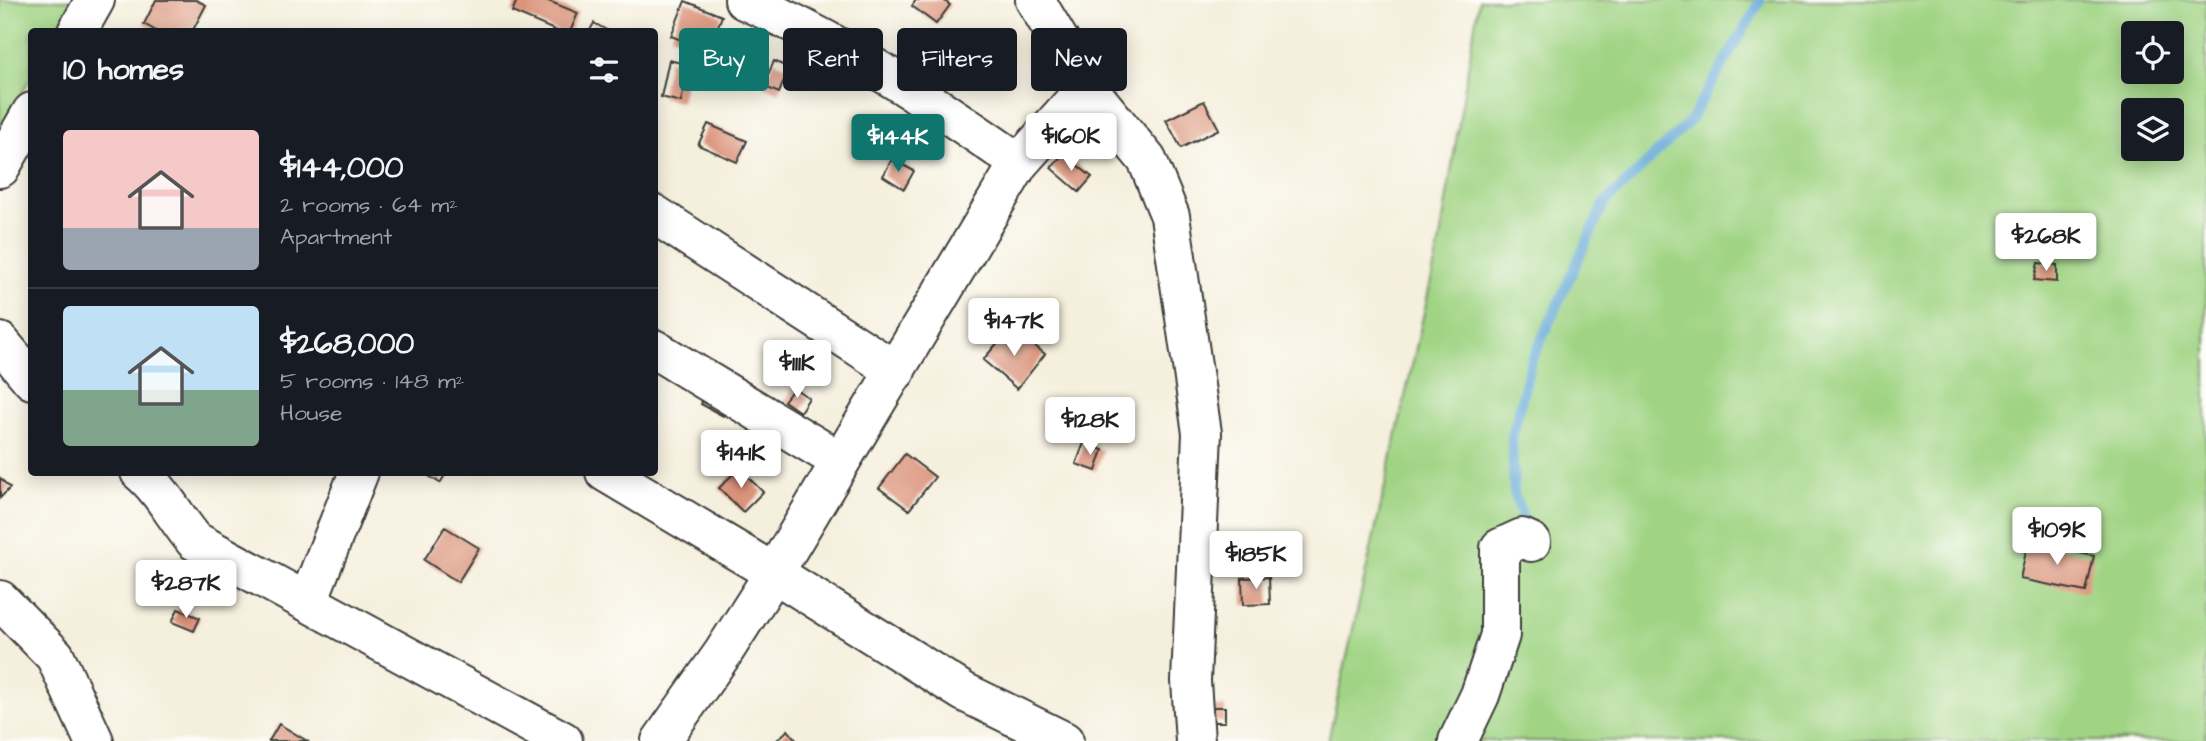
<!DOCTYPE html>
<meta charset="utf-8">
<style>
:root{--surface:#171b24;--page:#20242c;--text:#f1f3f6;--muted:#9ea1a6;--line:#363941;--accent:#0f766e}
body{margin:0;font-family:"Architects Daughter",sans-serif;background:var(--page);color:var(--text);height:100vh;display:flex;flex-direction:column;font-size:26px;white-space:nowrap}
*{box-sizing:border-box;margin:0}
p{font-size:23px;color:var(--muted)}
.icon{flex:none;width:38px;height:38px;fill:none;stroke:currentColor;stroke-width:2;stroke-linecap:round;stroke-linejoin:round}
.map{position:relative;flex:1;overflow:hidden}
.sheet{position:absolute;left:28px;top:28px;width:630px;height:448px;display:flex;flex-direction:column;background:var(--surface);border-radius:7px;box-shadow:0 4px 18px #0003}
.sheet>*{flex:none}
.hud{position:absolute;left:679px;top:28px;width:665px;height:63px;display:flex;gap:14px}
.controls{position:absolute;left:2121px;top:21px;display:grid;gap:14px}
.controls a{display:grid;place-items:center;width:63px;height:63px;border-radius:7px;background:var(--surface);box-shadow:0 4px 18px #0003;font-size:35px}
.price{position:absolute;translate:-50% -60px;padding:0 16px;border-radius:7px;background:#fff;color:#222;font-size:23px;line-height:46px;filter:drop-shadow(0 2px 4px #0008)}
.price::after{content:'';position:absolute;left:50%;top:42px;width:21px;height:16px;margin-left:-10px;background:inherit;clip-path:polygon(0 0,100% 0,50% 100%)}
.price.current{background:var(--accent);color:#fff}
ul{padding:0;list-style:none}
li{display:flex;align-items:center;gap:21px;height:175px;padding:0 35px}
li+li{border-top:2px solid var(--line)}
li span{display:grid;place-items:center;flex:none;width:196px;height:140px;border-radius:7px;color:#555}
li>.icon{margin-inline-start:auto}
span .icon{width:84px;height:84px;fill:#fffc;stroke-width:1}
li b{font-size:30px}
h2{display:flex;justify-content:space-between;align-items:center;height:84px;padding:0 35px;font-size:30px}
.chip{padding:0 24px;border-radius:7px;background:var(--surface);box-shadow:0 4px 18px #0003;font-size:24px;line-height:63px}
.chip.current{background:var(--accent);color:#fff}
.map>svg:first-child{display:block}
</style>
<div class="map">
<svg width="2206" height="741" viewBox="0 0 2206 741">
<rect width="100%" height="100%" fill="#fdfcf7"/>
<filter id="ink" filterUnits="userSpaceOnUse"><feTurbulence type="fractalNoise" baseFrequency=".0143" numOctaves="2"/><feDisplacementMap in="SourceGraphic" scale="14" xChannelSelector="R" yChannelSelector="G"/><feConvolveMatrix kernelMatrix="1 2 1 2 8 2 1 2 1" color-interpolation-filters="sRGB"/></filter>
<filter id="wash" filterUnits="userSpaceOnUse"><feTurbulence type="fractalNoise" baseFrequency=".00686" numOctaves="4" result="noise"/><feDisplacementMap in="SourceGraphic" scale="28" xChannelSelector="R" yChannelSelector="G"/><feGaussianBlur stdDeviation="1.57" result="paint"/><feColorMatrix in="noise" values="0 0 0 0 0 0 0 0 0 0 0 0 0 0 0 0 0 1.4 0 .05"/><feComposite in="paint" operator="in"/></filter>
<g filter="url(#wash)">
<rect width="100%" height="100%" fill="#f5efdd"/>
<path fill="#a0d484" stroke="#5e7850" stroke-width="2" fill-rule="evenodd" d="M 0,0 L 88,0 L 65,16 L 57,31 L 32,32 L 31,77 L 0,133 Z
M 1479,0 L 2206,0 L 2206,741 L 1328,741 L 1439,245 ZM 2133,33 L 2172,33 L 2172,72 L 2133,72 ZM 2133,110 L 2172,110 L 2172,149 L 2133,149 Z"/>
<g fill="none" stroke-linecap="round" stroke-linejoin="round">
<path stroke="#63a8d8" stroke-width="10" d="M 1527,530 L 1514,493 L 1512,438 L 1531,362 L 1604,204 L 1690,121 L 1761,0"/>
</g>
<g id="blocks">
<path fill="#db947c" d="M 156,0 L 196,0 L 206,5 L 192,32 L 158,32 L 144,24 Z
M 517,0 L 546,0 L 578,13 L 570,32 L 559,32 L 512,12 Z
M 916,0 L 943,0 L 950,5 L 936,24 L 912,6 Z
M 685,1 L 722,16 L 708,51 L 671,36 Z
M 594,23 L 610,32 L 589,32 Z
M 669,60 L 689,65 L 681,102 L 661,97 Z
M 774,61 L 789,68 L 779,93 L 763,86 Z
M 1204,101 L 1219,129 L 1181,148 L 1166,120 Z
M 1084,106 L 1107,128 L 1092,144 L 1069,122 Z
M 708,124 L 747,141 L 737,162 L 698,145 Z
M 1063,154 L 1092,177 L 1079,192 L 1051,168 Z
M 892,159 L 914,171 L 904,189 L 883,176 Z
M 2038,263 L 2057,265 L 2057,282 L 2034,280 Z
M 1011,327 L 1045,354 L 1017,389 L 983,360 Z
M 710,388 L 732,401 L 723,416 L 701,404 Z
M 794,388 L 809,398 L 800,412 L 784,401 Z
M 1084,443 L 1103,450 L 1096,471 L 1076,464 Z
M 905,454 L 935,477 L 909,510 L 879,488 Z
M 739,468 L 763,492 L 743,512 L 719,488 Z
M 423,472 L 447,472 L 440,483 Z
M 0,478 L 10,488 L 0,498 Z
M 445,527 L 479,548 L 458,582 L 424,560 Z
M 2028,542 L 2094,556 L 2086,592 L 2020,579 Z
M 1269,577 L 1270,604 L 1243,605 L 1242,578 Z
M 178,609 L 200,618 L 194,631 L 172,622 Z
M 1207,707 L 1225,707 L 1225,722 L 1207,722 Z
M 279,724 L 307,741 L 269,741 Z
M 788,730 L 797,741 L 776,741 Z"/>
</g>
</g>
<g filter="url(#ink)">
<use href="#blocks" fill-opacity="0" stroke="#3d3c39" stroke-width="2"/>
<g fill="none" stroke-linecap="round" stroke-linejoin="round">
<g stroke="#3d3c39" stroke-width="42">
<path id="street" d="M 744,0 C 846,45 928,99 1019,163
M 1035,0 L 1087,87 L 1147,160 L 1170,216 L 1202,433 L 1191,681 L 1195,741
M 77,32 L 95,0
M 0,168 L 32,112
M 654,214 L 896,371
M 0,342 L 32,380
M 654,349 L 840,461
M 140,472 C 162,490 176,519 195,541 L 563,741
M 605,472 L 774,573 L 964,692 L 1064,741
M 0,600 L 55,656 L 94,741
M 308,601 L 359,472
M 661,741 L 723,653 L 774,573 L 1019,163 L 1087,87
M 1458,741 L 1480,695 L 1500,635 L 1500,548 L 1522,538 L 1531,542"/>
</g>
<use href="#street" stroke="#fff" stroke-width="38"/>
</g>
</g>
</svg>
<div class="controls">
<a><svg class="icon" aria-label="locate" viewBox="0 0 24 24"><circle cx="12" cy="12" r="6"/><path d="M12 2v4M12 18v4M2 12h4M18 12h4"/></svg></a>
<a><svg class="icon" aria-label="layers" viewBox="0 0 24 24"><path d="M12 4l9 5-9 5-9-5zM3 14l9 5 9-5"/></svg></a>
</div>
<b class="price" style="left:1071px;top:173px">$160K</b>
<b class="price current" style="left:898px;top:174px">$144K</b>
<b class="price" style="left:2046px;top:273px">$268K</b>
<b class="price" style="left:1014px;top:358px">$147K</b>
<b class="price" style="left:797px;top:400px">$111K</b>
<b class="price" style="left:1090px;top:457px">$128K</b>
<b class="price" style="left:741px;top:490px">$141K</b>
<b class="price" style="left:2057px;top:567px">$109K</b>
<b class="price" style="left:1256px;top:591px">$185K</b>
<b class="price" style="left:186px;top:620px">$287K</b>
<div class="hud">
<a class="chip current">Buy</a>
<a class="chip">Rent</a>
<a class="chip">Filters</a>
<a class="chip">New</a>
</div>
<section class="sheet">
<h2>10 homes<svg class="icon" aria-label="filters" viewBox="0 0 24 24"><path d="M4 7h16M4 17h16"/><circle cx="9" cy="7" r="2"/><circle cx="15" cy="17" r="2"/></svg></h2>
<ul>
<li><span style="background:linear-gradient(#f6c9c9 70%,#9aa5b1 0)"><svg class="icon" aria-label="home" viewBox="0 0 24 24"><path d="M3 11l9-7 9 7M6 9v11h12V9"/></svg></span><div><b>$144,000</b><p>2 rooms · 64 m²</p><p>Apartment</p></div></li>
<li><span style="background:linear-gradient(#bfe0f5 60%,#7fa58c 0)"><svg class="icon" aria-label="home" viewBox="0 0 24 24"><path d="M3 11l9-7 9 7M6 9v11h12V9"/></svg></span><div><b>$268,000</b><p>5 rooms · 148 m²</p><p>House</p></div></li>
</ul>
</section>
</div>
